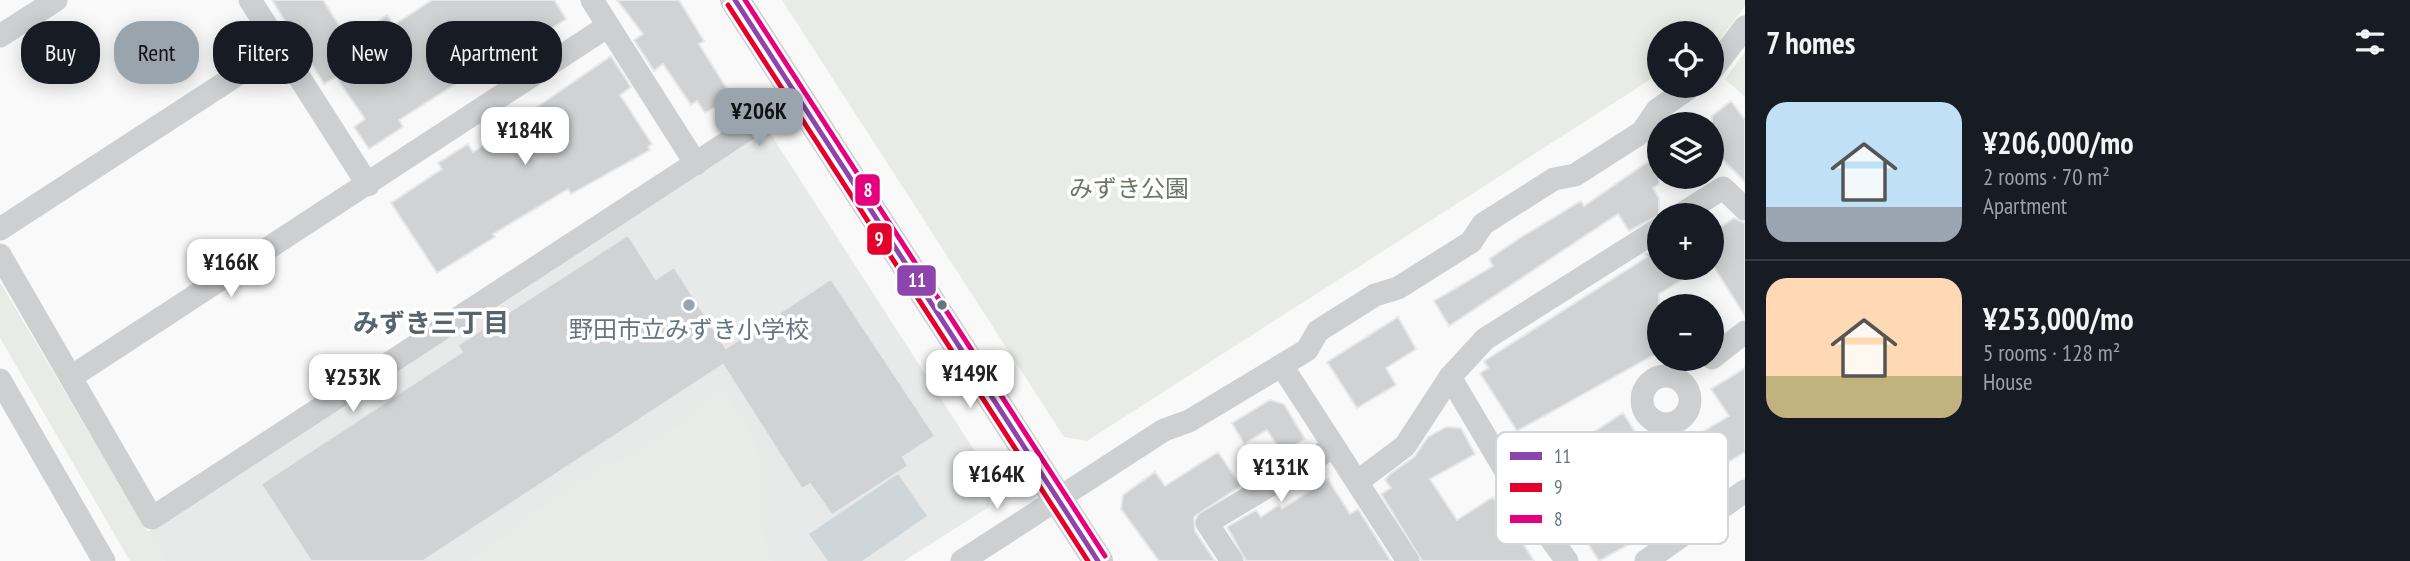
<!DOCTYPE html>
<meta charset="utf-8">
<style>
:root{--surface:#171b24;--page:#20242c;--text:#f1f3f6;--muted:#9ea1a6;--line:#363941;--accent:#99a4ac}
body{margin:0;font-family:"PT Sans Narrow","Noto Sans JP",sans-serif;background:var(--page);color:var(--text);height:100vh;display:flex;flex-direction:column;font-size:26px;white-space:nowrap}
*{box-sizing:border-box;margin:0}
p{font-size:23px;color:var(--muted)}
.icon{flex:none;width:38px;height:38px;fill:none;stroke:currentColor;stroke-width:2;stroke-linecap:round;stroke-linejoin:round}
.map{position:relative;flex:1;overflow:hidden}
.sheet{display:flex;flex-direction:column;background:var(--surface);width:665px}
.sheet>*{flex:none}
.top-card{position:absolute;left:21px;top:21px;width:665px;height:63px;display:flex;gap:14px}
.fabs{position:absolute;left:1647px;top:21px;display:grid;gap:14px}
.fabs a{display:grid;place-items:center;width:77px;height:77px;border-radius:50%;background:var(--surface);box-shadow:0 4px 18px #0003;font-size:35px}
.price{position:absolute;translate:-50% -60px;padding:0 16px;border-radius:14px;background:#fff;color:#222;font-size:23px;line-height:46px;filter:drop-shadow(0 2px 4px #0008)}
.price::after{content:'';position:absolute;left:50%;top:42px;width:21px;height:16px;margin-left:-10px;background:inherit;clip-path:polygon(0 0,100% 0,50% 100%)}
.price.active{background:var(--accent);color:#111}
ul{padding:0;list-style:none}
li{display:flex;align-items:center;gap:21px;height:175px;padding:0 21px}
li+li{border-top:2px solid var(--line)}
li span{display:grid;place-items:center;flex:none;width:196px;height:140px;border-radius:21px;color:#555}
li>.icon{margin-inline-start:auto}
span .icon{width:84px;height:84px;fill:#fffc;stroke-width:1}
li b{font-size:30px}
h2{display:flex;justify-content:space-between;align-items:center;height:84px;padding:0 21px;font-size:30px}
.tag{padding:0 24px;border-radius:28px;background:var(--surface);box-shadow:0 4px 18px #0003;font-size:24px;line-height:63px}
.tag.active{background:var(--accent);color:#111}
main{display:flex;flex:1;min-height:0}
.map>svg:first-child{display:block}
</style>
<main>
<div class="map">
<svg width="1745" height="561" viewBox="0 0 1745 561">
<rect width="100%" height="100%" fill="#f9f9f9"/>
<path fill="#e8e9e9" d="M 768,130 L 994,481 L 989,507 L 904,561 L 165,561 L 147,532 Z"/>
<path fill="#e8ebe6" d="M 782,0 L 1745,0 L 1745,6 L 1712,50 L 1712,33 L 1659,33 L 1659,74 L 1087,441 L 1064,437 Z
M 1745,52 L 1745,97 L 1725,79 Z
M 0,282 L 165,561 L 130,561 L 0,338 Z
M 721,390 C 737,412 756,433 760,461 C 764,494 755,532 773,561 L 468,561 L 526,523 L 525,518 L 615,459 L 623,461 L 696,415 L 696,407 Z"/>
<path fill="#ced6d9" d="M 898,474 L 927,516 L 862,561 L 828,561 L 809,534 Z"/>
<path fill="#d0d2d3" stroke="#e8e8e8" stroke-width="2" d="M 272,0 L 323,0 L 349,41 L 387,15 L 394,25 L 432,0 L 554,0 L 566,19 L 528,44 L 525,40 L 399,120 L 403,127 L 369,149 L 354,127 L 365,119 L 336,77 L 324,84 Z
M 617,0 L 679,0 L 704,41 L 699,44 L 732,97 L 705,113 L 697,101 L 691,105 L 663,64 L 654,71 L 634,40 L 643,34 Z
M 611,56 L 631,87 L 620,95 L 652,144 L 648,147 L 650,150 L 571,194 L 568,189 L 493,234 L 495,237 L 437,273 L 391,203 L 442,169 L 438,163 L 468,144 L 473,152 L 539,112 L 537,107 Z
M 1731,101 L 1745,120 L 1745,182 L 1712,149 L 1712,116 Z
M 1659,154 L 1659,184 L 1653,188 L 1659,198 L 1659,215 L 1629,231 L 1618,214 L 1449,326 L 1434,301 L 1493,266 L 1489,259 L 1520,238 L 1581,201 L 1584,206 Z
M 1734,218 L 1745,223 L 1745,316 L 1712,264 L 1712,233 Z
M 628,235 L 656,279 L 674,267 L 726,348 L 831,279 L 935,436 L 903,457 L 908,466 L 832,515 L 810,484 L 802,489 L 723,365 L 423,561 L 311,561 L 261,484 L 462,352 L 458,345 Z
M 1659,246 L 1659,268 L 1701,268 L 1659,294 L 1659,352 L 1517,431 L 1480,373 L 1488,368 L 1484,361 L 1647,257 L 1645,254 Z
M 1398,317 L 1416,349 L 1386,368 L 1396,385 L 1357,408 L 1327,362 Z
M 1745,368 L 1745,452 L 1668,499 L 1674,509 L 1633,534 L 1637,540 L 1599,561 L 1566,509 L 1561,512 L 1535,470 L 1623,413 L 1654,461 L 1729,416 L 1711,389 Z
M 1270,400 L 1284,404 L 1305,439 L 1282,453 L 1267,430 L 1244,444 L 1232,423 Z
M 1446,427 L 1461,428 L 1475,454 L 1430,479 L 1457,520 L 1493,497 L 1534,561 L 1422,561 L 1381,494 L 1391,488 L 1385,480 L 1390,474 L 1414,457 L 1428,437 Z
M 1218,452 L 1241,486 L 1194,517 L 1195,531 L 1215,561 L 1159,561 L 1121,509 L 1123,495 L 1155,472 L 1165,486 Z
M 1328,479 L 1350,514 L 1358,509 L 1391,561 L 1246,561 L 1227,527 L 1256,510 L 1261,517 L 1279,505 L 1282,509 Z"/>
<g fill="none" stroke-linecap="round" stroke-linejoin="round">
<path stroke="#cecfd0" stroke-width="23" d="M 250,0 L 368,185
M 592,0 L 696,164
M 0,36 L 56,0
M 1712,70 L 1745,27
M 1680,215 L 1723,188 L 1745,209
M 0,229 L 280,47
M 0,255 L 152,518 L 797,97
M 1712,358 L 1745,332
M 1282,366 L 1408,561
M1642 400a24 24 0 1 1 48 0a24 24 0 1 1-48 0Z
M 71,377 L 608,26
M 1450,377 L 1524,502 L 1567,561
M 0,380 L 104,561
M 1357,482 L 1405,446 L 1450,377 L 1485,339 L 1659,229
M 962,561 L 1164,430 L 1189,421 L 1307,350 L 1318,331 L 1375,295 L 1398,288 L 1471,242 L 1483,224 L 1554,179 L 1575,175 L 1642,132 L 1657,110 L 1692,86
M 1232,561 L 1207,523 L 1333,447
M 1646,561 L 1745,491"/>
<path stroke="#cecfd0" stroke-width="30" d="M 735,0 L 1098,561"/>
<g stroke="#fff" stroke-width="10">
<path id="bus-1" d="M 735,0 L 1098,561"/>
</g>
<g stroke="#fff" stroke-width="10">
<path id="bus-2" d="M 728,5 L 1088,561"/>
</g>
<g stroke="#fff" stroke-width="10">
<path id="bus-3" d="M 745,0 L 1105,556"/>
</g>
<use href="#bus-1" stroke="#8e44ad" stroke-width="5"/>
<use href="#bus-2" stroke="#e4002b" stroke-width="5"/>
<use href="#bus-3" stroke="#e5007d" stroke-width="5"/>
</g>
<circle fill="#99a4ac" stroke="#fff" stroke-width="2.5" cx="689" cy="305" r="7"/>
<circle fill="#657683" stroke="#fff" stroke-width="2.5" cx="942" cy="305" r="6"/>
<g text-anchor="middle" stroke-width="7" stroke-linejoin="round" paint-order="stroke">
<g font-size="24" fill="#687a64" stroke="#fff">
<text x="1129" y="197">みずき公園</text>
</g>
<g font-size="24" fill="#657683" stroke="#fff">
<text x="689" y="338">野田市立みずき小学校</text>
</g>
<g font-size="26" font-weight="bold" fill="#57646e" stroke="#fff">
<text x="431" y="332">みずき三丁目</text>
</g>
</g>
<rect x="1496" y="432" width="232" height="112" rx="10" fill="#fff" stroke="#d1d6da" stroke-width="2"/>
<rect x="1510" y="452" width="32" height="8" fill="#8e44ad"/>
<rect x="1510" y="483" width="32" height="9" fill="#e4002b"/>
<rect x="1510" y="515" width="32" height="8" fill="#e5007d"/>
<g font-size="19" fill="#657683">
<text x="1554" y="463">11</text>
<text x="1554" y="494">9</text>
<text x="1554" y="526">8</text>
</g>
<g stroke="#fff" stroke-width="2.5">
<rect x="854" y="173" width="27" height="34" rx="7" fill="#e5007d"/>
<rect x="866" y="222" width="27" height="34" rx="7" fill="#e4002b"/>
<rect x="896" y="264" width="41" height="33" rx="7" fill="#8e44ad"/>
</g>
<g font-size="19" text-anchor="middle" font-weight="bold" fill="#fff">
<text x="868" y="197">8</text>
<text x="879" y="246">9</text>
<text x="917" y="287">11</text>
</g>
</svg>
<div class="fabs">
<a><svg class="icon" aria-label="locate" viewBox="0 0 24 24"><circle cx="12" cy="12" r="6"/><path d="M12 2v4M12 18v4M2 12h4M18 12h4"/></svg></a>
<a><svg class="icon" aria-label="layers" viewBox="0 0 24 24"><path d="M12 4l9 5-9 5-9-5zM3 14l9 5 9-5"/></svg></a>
<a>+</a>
<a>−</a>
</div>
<b class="price active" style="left:759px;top:148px">¥206K</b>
<b class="price" style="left:525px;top:167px">¥184K</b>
<b class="price" style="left:231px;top:299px">¥166K</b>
<b class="price" style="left:970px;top:410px">¥149K</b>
<b class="price" style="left:353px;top:414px">¥253K</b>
<b class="price" style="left:1281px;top:504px">¥131K</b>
<b class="price" style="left:997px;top:511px">¥164K</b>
<div class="top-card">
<a class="tag">Buy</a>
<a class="tag active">Rent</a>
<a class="tag">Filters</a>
<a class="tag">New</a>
<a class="tag">Apartment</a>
</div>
</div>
<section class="sheet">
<h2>7 homes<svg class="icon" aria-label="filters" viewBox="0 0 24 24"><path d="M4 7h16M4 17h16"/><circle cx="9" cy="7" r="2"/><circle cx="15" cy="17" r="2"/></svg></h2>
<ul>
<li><span style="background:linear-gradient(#bfe0f5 75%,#9aa5b1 0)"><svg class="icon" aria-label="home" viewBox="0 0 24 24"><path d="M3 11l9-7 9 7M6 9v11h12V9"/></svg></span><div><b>¥206,000/mo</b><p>2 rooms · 70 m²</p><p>Apartment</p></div></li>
<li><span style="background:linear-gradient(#ffd9b3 70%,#c2b280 0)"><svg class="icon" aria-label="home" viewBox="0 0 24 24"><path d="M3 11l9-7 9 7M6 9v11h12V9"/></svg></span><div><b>¥253,000/mo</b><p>5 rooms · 128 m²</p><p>House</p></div></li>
</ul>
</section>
</main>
